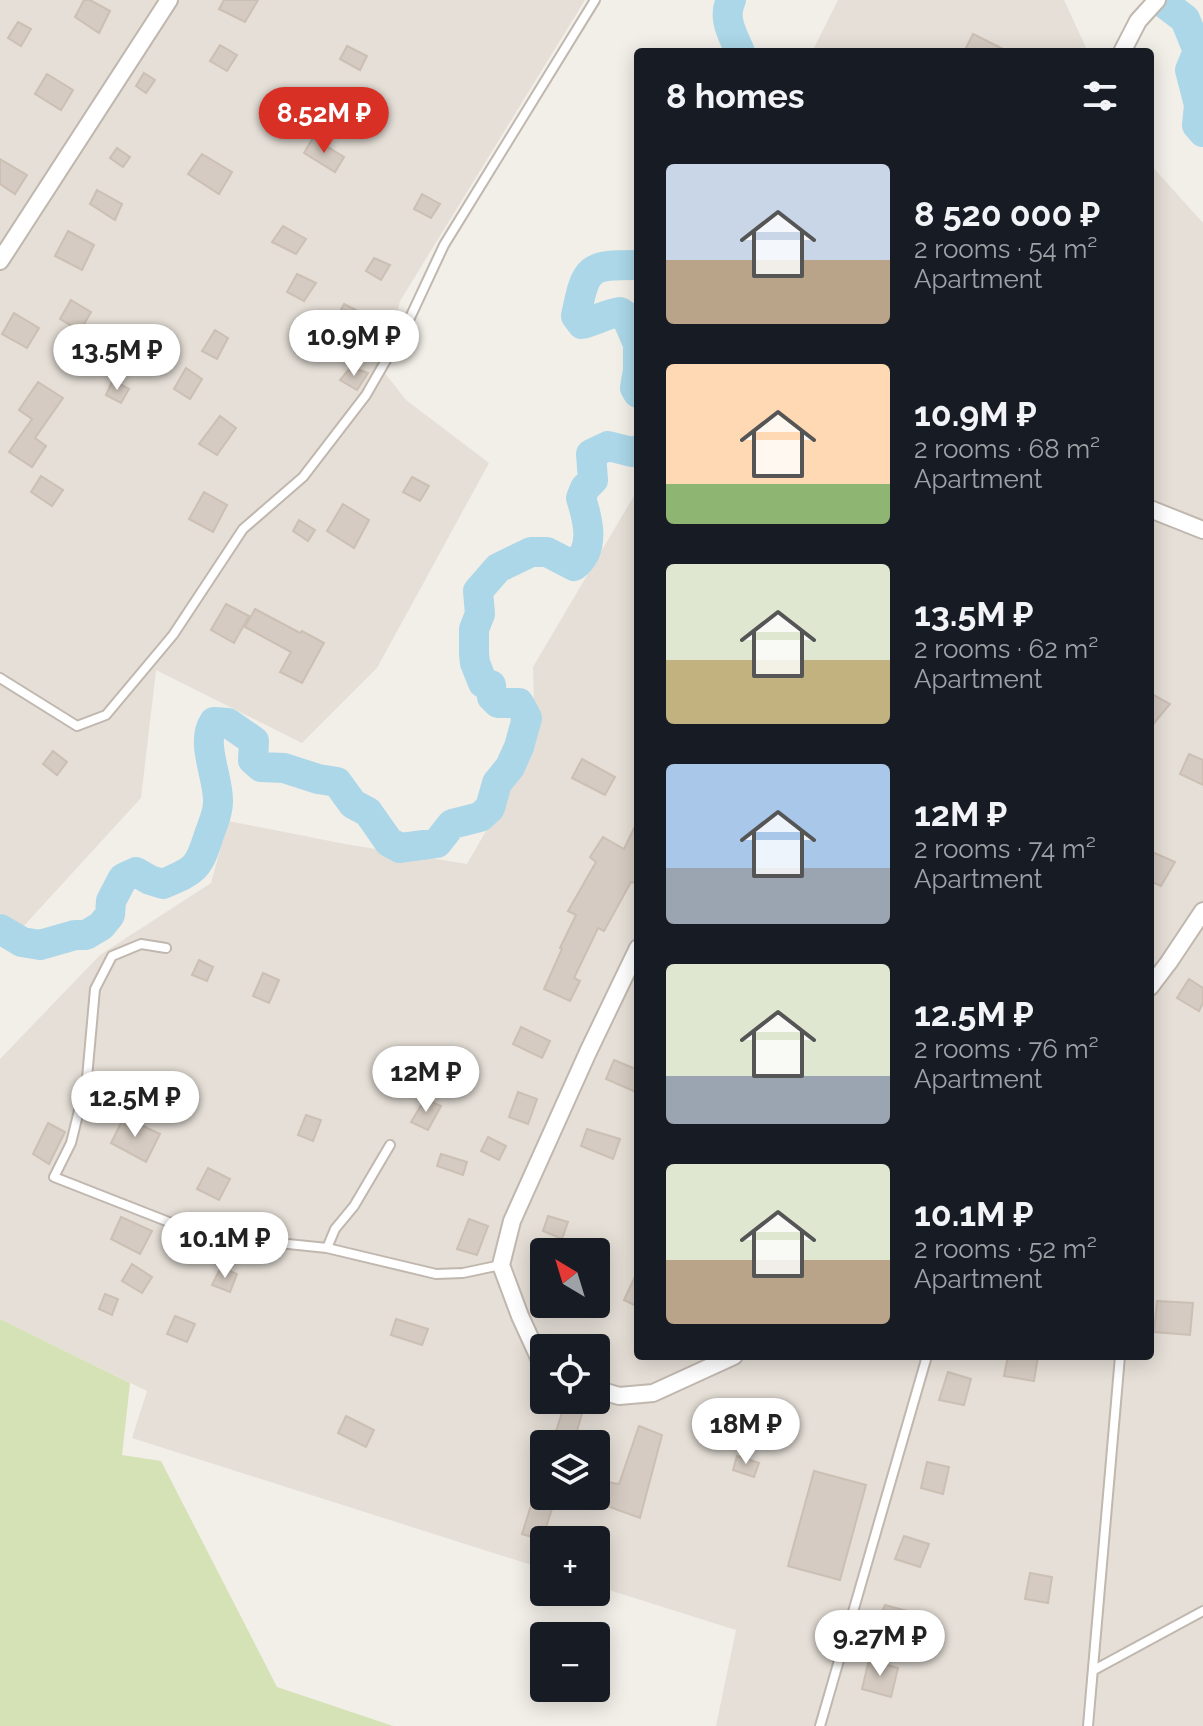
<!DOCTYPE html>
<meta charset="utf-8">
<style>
:root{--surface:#171b24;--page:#242831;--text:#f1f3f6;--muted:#9ea1a6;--accent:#d93025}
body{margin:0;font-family:Raleway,sans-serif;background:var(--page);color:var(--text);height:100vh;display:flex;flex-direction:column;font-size:30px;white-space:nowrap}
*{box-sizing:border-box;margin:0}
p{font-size:26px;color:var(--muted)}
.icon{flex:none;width:44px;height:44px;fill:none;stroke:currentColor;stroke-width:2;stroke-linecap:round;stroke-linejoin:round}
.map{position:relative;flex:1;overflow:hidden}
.sheet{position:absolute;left:634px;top:48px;width:520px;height:1312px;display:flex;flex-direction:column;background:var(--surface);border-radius:8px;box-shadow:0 4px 20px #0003}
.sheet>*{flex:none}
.needle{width:52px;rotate:322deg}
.controls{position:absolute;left:530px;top:1238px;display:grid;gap:16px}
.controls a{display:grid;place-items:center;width:80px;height:80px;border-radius:8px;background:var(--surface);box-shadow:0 4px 20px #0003;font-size:40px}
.price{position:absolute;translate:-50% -68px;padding:0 18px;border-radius:28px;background:#fff;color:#222;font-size:26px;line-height:52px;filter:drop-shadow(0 2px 4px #0008)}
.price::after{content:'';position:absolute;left:50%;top:48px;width:24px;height:18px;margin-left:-12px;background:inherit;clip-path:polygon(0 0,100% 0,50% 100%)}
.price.on{background:var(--accent);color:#fff}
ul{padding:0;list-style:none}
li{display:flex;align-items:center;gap:24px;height:200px;padding:0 32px}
li span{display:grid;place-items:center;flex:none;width:224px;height:160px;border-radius:8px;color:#555}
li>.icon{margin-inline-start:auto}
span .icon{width:96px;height:96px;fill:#fffc;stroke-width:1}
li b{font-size:34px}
h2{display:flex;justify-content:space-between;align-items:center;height:96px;padding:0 32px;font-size:34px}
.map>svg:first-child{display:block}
</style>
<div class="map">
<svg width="1203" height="1726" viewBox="0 0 1203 1726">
<rect width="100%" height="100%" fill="#f2eee8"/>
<path fill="#e5dfd7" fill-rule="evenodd" d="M 0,0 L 585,0 L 400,301 L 384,372 L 406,400 L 489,463 L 377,668 L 302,743 L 156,670 L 141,798 L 21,929 L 0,913 Z
M 838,0 L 1064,0 L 1088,52 L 812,52 Z
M 1150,164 L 1203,223 L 1203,1726 L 716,1726 L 736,1630 L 596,1586 L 596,1540 L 544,1540 L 544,1569 L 132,1438 L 147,1391 L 0,1319 L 0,1059 L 100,955 L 211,883 L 228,821 L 345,844 L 467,864 L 535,746 L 533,667 L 638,489 L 638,1356 L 1150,1356 ZM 544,1252 L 596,1252 L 596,1304 L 544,1304 ZM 544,1348 L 596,1348 L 596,1400 L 544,1400 ZM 544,1444 L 596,1444 L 596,1496 L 544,1496 Z"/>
<path fill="#d4e2b6" d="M 0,1319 L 130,1383 L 122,1455 L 161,1461 L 277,1687 L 393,1726 L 0,1726 Z"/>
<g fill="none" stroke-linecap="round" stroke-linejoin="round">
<path stroke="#abd7e8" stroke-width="30" d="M 731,0 C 722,18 733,35 740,52
M 1160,0 L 1185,19 L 1198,51 L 1190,70 L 1199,105 L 1197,125 L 1203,132
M 638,265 C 588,265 586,266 576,316 L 582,324 C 595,321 606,314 620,312 L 626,316 L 638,344 L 638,370 L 635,388 L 638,393
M 0,929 L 22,942 L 40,945 L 75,935 L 86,935 L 101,926 L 110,915 L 111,901 L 123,878 L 136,872 L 150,880 L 163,884 C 193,871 198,870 208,838 C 212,825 218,815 218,802 C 219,778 200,743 214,722 L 228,723 L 254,741 L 253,760 L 261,767 L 284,768 L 318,779 L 337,782 L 353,804 L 368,812 L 389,842 L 400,848 L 437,843 L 452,824 L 480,817 L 490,808 L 497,783 L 510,767 L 519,747 L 527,718 L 519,703 L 498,703 L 492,697 L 491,685 L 483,683 L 475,663 L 474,654 L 474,629 L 480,614 L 478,591 L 498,568 L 531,552 L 547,552 L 574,566 C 596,549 588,520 581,498 L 585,488 L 593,480 L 591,454 L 608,446 L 632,452 L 638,450"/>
</g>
<path fill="#d5cbc2" stroke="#ccbfb3" stroke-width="2" d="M 84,0 L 90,0 L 110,11 L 99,33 L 75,17 Z
M 224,0 L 258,0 L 245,22 L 219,9 Z
M 18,22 L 31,29 L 21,46 L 8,38 Z
M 973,34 L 1009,52 L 964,52 Z
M 220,45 L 237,55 L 227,71 L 210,61 Z
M 347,46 L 367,56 L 360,70 L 340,59 Z
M 144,73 L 155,80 L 146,93 L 136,86 Z
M 47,74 L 73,90 L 61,110 L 35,94 Z
M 313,138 L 344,157 L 335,172 L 304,153 Z
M 117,148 L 130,157 L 123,167 L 110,158 Z
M 202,154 L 232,172 L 219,194 L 188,174 Z
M 0,159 L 27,175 L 15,194 L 0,184 Z
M 97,190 L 122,204 L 115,220 L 90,204 Z
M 422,194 L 440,204 L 431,218 L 414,209 Z
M 283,226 L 306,239 L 296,254 L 272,242 Z
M 68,231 L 94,245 L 82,270 L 55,256 Z
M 374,258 L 390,265 L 381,280 L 366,271 Z
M 297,274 L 316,283 L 304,301 L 287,292 Z
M 71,300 L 91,312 L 80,331 L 60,319 Z
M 344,304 L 374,319 L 361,346 L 330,331 Z
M 14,313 L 39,328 L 27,348 L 2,334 Z
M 215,330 L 228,338 L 217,359 L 202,351 Z
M 147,342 L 161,351 L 156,362 L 141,354 Z
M 351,367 L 368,373 L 357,390 L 340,380 Z
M 186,368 L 202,379 L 190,399 L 174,389 Z
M 113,380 L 129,389 L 121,403 L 106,395 Z
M 38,382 L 63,398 L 35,438 L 46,446 L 32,467 L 9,452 L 32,419 L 19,410 Z
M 220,416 L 236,428 L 217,455 L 199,444 Z
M 41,476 L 63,490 L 52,506 L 31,492 Z
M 412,477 L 429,486 L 420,501 L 403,492 Z
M 204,492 L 227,505 L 213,532 L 189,519 Z
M 343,504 L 369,520 L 354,548 L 327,531 Z
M 299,520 L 315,530 L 308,541 L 293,531 Z
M 226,604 L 249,616 L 234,643 L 211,630 Z
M 255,609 L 300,633 L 302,631 L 324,643 L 302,683 L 280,672 L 291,652 L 245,627 Z
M 1150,693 L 1170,704 L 1150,728 Z
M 53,751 L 67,762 L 57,775 L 43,764 Z
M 1189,754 L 1203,760 L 1203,785 L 1180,774 Z
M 582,759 L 615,777 L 605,795 L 572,778 Z
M 638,820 L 638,875 L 634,883 L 631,882 L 604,931 L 598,928 L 574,978 L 580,981 L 570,1001 L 544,989 L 562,949 L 560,948 L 576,915 L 568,911 L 596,862 L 590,857 L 603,837 L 624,849 Z
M 1150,851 L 1175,862 L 1161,886 L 1150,881 Z
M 199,960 L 213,967 L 207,981 L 192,975 Z
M 263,973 L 279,980 L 269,1003 L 253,996 Z
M 1189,979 L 1203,988 L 1203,1003 L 1199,1011 L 1177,998 Z
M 521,1027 L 550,1041 L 542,1058 L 513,1044 Z
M 614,1060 L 638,1070 L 638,1093 L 606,1079 Z
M 518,1092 L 537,1099 L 528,1124 L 509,1117 Z
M 425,1099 L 441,1106 L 428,1130 L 411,1122 Z
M 306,1115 L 321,1120 L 313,1141 L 298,1135 Z
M 124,1117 L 160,1134 L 146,1162 L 111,1143 Z
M 48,1123 L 65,1132 L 49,1164 L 33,1154 Z
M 587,1129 L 620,1139 L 613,1159 L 581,1146 Z
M 488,1137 L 506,1146 L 499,1160 L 481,1151 Z
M 441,1154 L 467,1162 L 463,1175 L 437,1166 Z
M 208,1168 L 230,1179 L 219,1200 L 197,1189 Z
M 548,1216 L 568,1222 L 562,1239 L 543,1231 Z
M 121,1217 L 152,1231 L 140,1254 L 111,1239 Z
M 469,1219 L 488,1226 L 477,1255 L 457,1249 Z
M 132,1264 L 152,1277 L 142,1293 L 122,1281 Z
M 221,1267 L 237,1274 L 230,1292 L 212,1285 Z
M 638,1270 L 638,1307 L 624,1300 Z
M 105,1294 L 118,1299 L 112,1315 L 99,1309 Z
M 1157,1301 L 1193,1303 L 1190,1335 L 1154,1332 Z
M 175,1316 L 195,1324 L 187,1342 L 167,1334 Z
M 396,1319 L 428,1329 L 422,1345 L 391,1335 Z
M 1008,1356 L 1038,1356 L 1034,1381 L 1004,1376 Z
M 948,1372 L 971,1379 L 964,1405 L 939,1400 Z
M 566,1400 L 585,1404 L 573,1444 L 552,1444 Z
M 757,1401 L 785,1408 L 780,1425 L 750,1418 Z
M 346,1416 L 374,1430 L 366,1447 L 338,1433 Z
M 639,1426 L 662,1435 L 640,1518 L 596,1502 L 596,1480 L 619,1484 Z
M 737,1456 L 759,1463 L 754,1477 L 733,1470 Z
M 927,1462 L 949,1467 L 943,1494 L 921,1488 Z
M 814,1471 L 866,1485 L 840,1580 L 788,1566 Z
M 534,1496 L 556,1496 L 542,1540 L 522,1534 Z
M 904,1536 L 929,1544 L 920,1567 L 895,1559 Z
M 1030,1573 L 1052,1577 L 1048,1603 L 1025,1599 Z
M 885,1605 L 907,1611 L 901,1636 L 875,1629 Z
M 869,1660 L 898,1668 L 891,1697 L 862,1689 Z"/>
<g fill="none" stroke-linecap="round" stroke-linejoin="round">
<g stroke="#c0b7af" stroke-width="12">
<path id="lane" d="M 0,678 L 77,726 L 106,715 L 173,635 L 243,529 L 303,477 L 366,395 L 408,322 L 444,245 L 595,0
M 166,948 L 141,944 L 112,956 L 95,989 L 87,1078 L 71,1143 L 54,1177 L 202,1235 L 327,1248 L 436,1274 L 463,1273 L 501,1265
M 327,1248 L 335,1229 L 354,1206 L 390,1145
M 1094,1670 L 1203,1611
M 820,1726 L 927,1356
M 1088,1726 L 1120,1356"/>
</g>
<g stroke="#c0b7af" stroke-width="20">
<path id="street" d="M 1122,52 L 1138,21 L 1157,0
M 0,261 L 169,0
M 1150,509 L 1203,530
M 1150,987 L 1169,962 L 1203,911
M 544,1363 L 541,1362 L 520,1316 L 501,1265 L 512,1221 L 588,1052 L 638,948
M 596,1389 L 619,1396 L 653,1393 L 734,1356"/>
</g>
<use href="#lane" stroke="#fff" stroke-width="8"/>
<use href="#street" stroke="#fff" stroke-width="16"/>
</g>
</svg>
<div class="controls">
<a><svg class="needle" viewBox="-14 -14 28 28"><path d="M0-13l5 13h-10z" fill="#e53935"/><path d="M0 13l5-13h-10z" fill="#9ea1a6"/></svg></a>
<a><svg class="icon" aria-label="locate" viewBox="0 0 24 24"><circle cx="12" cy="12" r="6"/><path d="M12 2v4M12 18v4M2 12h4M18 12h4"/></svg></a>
<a><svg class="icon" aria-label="layers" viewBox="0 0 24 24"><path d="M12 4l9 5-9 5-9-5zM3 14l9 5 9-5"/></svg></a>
<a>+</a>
<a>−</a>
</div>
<b class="price on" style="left:324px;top:155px">8.52M ₽</b>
<b class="price" style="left:354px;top:378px">10.9M ₽</b>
<b class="price" style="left:117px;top:392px">13.5M ₽</b>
<b class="price" style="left:426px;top:1114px">12M ₽</b>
<b class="price" style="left:135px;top:1139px">12.5M ₽</b>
<b class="price" style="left:225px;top:1280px">10.1M ₽</b>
<b class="price" style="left:746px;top:1466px">18M ₽</b>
<b class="price" style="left:880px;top:1678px">9.27M ₽</b>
<section class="sheet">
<h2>8 homes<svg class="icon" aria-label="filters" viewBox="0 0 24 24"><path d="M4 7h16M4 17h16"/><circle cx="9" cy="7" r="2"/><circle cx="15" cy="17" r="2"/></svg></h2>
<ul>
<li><span style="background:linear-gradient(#c9d6e8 60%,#b9a48a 0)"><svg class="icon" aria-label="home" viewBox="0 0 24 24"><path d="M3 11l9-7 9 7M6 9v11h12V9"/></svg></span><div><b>8 520 000 ₽</b><p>2 rooms · 54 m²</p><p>Apartment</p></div></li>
<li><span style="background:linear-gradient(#ffd9b3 75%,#8fb573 0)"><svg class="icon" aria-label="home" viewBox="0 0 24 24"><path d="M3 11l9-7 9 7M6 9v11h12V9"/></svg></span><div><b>10.9M ₽</b><p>2 rooms · 68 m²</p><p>Apartment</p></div></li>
<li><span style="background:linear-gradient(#dfe7d0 60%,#c2b280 0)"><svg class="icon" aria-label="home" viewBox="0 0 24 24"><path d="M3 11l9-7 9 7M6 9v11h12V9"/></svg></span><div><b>13.5M ₽</b><p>2 rooms · 62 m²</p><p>Apartment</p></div></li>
<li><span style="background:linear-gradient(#a9c7e8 65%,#9aa5b1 0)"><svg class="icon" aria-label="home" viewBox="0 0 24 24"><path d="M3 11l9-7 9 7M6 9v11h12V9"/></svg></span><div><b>12M ₽</b><p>2 rooms · 74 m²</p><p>Apartment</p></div></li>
<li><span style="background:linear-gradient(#dfe7d0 70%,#9aa5b1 0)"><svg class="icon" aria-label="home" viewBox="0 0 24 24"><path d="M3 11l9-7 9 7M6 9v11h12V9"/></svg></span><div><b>12.5M ₽</b><p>2 rooms · 76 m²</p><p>Apartment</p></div></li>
<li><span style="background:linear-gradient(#dfe7d0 60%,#b9a48a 0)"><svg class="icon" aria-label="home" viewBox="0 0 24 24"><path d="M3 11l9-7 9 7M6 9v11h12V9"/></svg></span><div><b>10.1M ₽</b><p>2 rooms · 52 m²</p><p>Apartment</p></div></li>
</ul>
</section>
</div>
